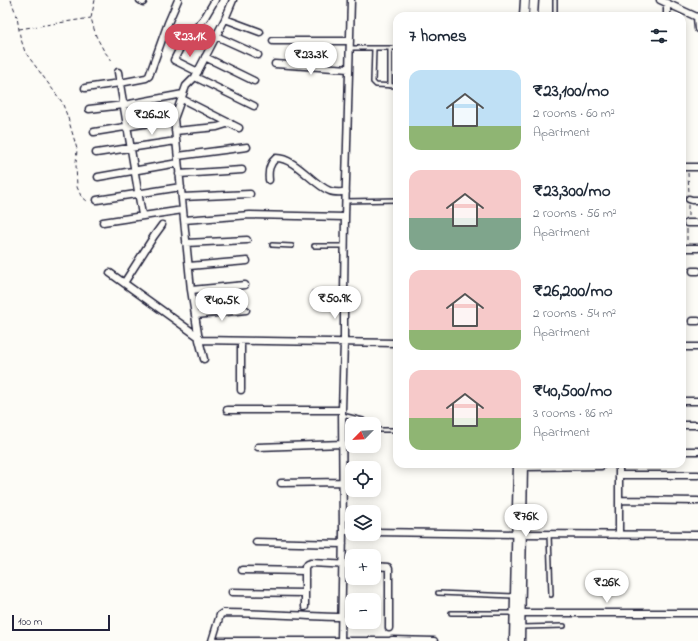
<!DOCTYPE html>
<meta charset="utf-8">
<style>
:root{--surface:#fff;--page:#f6f6f7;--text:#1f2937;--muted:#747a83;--accent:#d1495b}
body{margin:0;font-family:"Indie Flower",sans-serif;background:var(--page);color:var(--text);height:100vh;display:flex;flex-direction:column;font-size:15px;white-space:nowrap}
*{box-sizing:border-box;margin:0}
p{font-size:13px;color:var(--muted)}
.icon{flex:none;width:22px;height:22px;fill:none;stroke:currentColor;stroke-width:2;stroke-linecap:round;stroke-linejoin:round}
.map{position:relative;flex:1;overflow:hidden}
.side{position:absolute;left:393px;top:12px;width:293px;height:456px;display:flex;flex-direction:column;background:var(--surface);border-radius:12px;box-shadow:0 2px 10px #0003}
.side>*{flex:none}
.needle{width:26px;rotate:246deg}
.tools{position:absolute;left:345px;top:417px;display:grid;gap:8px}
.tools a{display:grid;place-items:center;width:36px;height:36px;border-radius:8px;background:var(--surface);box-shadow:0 2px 10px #0003;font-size:20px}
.scale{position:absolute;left:12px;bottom:10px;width:98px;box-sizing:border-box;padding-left:4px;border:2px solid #22223b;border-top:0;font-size:11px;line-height:14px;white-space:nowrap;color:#22223b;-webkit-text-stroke:3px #fdfcf7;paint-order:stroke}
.price{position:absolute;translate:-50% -34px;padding:0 9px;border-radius:14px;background:#fff;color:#222;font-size:13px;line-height:26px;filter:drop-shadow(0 1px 2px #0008)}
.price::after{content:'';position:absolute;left:50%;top:24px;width:12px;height:9px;margin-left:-6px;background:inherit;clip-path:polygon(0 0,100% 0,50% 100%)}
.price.on{background:var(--accent);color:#fff}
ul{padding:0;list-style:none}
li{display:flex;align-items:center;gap:12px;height:100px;padding:0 16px}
li span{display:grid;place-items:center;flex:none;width:112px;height:80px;border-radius:12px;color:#555}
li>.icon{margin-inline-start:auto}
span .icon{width:48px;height:48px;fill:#fffc;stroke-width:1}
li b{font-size:17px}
h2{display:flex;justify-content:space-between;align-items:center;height:48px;padding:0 16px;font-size:17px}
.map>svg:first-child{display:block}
</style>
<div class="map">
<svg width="698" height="641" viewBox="0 0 698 641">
<rect width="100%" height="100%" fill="#fdfcf7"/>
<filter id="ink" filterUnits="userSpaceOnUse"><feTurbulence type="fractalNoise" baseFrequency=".025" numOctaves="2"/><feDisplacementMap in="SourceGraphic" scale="8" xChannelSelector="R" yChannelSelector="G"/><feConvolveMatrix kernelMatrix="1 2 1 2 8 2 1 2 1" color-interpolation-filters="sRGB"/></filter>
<g filter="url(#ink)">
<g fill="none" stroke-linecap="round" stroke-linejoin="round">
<g stroke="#22223b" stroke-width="6">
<path id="lane" d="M 555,16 L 555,0
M 349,48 L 397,48
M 374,48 L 373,82 L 376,85 L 397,86
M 390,86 L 390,48
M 346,201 L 397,200
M 272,245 L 292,246
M 314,246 L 345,246
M 314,293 L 344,294
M 342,415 L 363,420 L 366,424
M 374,430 L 397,430
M 549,534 L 551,595
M 438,593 L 514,596
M 451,613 L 515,613
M 522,627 L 564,626"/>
</g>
<g stroke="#22223b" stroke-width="9">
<path id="street" d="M 140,0 L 143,2 L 144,0
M 660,0 L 697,17 L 698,29
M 667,16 L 667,3
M 225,19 L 260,32
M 216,36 L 258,55
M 273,41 L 350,41
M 205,57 L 254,81
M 275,64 L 349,69
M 118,72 L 142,215
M 198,72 L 174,60 L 181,46 L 205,17 L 215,0
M 195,77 L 254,106
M 85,88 L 120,83 L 146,78 L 149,76 L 168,23 L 178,0
M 182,99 L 239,128
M 89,109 L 124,105 L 183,94
M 175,131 L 217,127 L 230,123
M 94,132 L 174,119
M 96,153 L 176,141
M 178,156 L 247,147
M 682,167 L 698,167
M 179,174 L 242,170
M 98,177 L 178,163
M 269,180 C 268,171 269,164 276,158 C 296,158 313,185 330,191 C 335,193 341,192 346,192
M 182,197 L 250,194
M 689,199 L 692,200 L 698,200
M 97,200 L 181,187
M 184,220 L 250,215 L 345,217
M 103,222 L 183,210
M 687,223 L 698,223
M 186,243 L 247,240
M 687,248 L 698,248
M 189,266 L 247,261
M 693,271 L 698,271
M 110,273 L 199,337
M 124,283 L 154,236 L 162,225
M 191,290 L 245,285
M 196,315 L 246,310
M 692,321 L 698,321
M 199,340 L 397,343
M 682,347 L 698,347
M 204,359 L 199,340 L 191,290 L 174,119 L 186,86 L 195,77 L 225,19 L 233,0
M 241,390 L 241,341
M 682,401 L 698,401
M 227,410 L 342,410
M 682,425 L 698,425
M 258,447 L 343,444
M 682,451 L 698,451
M 523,467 L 601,466
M 619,475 L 698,475
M 281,483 L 342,482
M 619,500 L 698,501
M 343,531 L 352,531
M 374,532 L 523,534 L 698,535
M 619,535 L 619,464
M 256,542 L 343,544
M 374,566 L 388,567 L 389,569 L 389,628
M 242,570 L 305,571
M 232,592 L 305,593
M 305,607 L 305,567 L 307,564 L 310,563 L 352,565
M 518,613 L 698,613
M 392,640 L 434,641
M 212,641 L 392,641
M 212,641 L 220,615 L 223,613 C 262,613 302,616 341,617
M 341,641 L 343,531 L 342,410 L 344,342 L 344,294 L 345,217 L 351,0"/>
</g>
<g stroke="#22223b" stroke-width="11">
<path id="secondary" d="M 524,16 L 525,0
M 533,16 L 534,0
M 514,641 L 518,464
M 520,641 L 523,464"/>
</g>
<path stroke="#22223b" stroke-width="1" stroke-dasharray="4 3" stroke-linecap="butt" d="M 11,0 L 17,17 L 20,36 L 25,52 L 62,102 L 68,118 L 77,149 L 76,164 L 77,187 L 81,196 L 87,201
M 95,0 L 91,18 L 96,36 L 104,51 L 114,63
M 19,29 L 91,18
M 688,173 L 689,194
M 688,216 L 688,205
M 687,229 L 687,242"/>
<use href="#lane" stroke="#fdfcf7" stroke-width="3"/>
<use href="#street" stroke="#fdfcf7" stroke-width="6"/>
<use href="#secondary" stroke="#fdfcf7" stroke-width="8"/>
</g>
</g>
</svg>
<div class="tools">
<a><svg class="needle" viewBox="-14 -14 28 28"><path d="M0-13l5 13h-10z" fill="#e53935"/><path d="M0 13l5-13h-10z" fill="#747a83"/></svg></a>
<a><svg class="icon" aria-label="locate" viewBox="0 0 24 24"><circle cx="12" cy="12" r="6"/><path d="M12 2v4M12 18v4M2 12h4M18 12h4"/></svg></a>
<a><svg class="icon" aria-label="layers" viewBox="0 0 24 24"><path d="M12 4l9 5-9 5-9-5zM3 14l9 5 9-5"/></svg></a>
<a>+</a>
<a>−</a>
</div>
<div class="scale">100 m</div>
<b class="price on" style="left:190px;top:58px">₹23.1K</b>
<b class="price" style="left:311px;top:76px">₹23.3K</b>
<b class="price" style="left:152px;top:136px">₹26.2K</b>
<b class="price" style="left:335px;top:320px">₹50.9K</b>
<b class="price" style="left:222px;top:322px">₹40.5K</b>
<b class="price" style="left:526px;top:538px">₹76K</b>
<b class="price" style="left:607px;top:604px">₹26K</b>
<section class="side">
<h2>7 homes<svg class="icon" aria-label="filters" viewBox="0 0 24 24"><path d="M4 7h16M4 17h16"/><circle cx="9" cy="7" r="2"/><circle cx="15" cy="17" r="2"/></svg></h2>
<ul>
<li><span style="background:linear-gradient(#bfe0f5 70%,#8fb573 0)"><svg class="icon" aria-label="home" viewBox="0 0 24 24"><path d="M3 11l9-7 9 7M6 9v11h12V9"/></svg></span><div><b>₹23,100/mo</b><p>2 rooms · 60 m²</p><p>Apartment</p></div></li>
<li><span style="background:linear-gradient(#f6c9c9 60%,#7fa58c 0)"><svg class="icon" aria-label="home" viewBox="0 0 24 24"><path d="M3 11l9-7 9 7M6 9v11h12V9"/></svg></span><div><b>₹23,300/mo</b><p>2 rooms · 56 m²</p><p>Apartment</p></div></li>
<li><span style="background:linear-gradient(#f6c9c9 75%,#8fb573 0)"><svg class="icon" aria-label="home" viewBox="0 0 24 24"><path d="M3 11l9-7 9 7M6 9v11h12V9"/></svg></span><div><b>₹26,200/mo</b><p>2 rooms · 54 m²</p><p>Apartment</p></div></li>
<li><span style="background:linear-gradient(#f6c9c9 60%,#8fb573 0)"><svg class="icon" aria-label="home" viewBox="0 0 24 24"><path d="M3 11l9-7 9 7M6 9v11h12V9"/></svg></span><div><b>₹40,500/mo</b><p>3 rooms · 86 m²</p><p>Apartment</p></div></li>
</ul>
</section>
</div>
